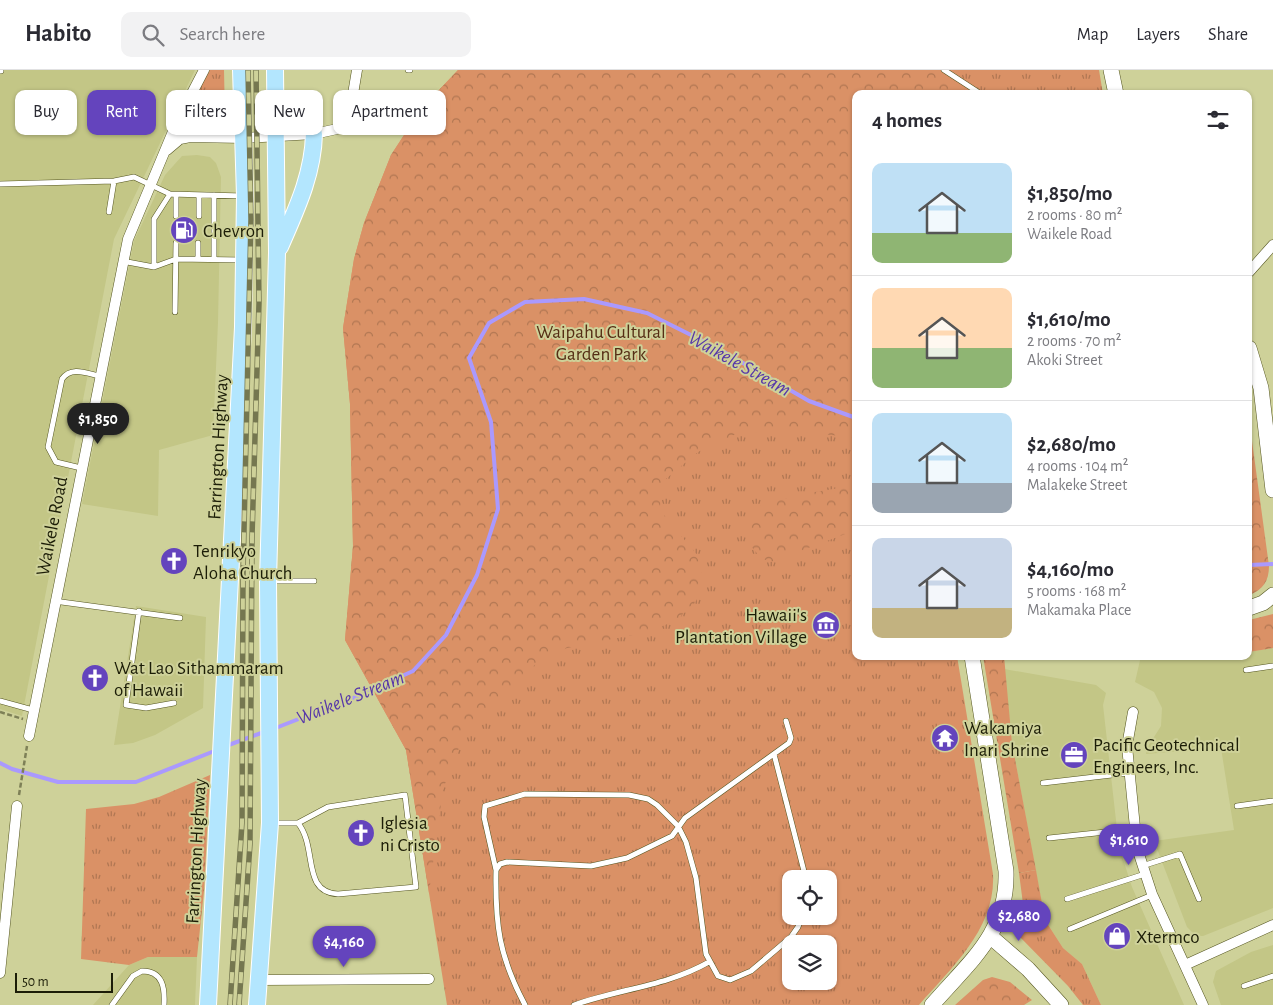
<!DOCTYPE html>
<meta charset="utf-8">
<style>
:root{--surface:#fff;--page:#f2f2f3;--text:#2b2b33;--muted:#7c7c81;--line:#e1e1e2;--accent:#6444bd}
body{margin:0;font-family:"Alegreya Sans",sans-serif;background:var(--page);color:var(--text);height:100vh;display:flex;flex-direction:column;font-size:19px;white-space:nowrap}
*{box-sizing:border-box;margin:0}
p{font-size:16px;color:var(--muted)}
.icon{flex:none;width:28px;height:28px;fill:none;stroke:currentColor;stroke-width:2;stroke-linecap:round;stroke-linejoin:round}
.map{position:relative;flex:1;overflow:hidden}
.details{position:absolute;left:852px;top:20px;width:400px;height:570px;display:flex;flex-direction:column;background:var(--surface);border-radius:10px;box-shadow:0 1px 4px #0004}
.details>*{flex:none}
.top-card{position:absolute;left:15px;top:20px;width:475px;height:45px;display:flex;gap:10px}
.fabs{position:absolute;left:782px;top:800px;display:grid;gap:10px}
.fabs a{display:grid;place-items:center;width:55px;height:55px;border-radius:10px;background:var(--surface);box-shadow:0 1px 4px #0004;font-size:25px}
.scale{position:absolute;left:15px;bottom:12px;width:98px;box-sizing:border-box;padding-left:5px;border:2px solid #1c1d07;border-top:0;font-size:14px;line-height:18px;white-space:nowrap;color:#1c1d07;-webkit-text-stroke:4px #ced199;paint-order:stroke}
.price{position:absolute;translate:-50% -42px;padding:0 11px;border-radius:18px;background:var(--accent);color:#fff;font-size:16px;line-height:32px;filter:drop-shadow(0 1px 2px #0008)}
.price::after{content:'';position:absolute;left:50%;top:30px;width:15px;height:11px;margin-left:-8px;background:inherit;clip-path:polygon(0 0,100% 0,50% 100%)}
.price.current{background:#222;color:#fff}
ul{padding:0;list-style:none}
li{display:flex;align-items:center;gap:15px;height:125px;padding:0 20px}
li+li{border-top:1px solid var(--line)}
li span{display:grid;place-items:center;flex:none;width:140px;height:100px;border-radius:10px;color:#555}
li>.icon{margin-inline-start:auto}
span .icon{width:60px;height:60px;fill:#fffc;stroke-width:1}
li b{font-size:21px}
h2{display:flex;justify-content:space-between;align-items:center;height:60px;padding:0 20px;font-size:21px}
.tag{padding:0 18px;border-radius:10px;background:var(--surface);box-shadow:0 1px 4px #0004;font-size:18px;line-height:45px}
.tag.current{background:var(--accent);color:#fff}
header{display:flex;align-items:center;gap:30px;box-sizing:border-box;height:70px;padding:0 25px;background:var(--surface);border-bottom:1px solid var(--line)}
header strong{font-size:24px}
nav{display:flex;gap:28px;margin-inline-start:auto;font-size:18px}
.search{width:350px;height:45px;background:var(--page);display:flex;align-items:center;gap:12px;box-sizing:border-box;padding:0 18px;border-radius:10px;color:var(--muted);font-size:19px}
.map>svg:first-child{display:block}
</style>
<header>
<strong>Habito</strong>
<div class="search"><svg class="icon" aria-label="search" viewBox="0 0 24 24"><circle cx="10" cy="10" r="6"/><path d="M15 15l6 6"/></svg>Search here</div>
<nav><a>Map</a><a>Layers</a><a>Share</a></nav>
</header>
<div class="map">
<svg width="1273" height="935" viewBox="0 0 1273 935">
<defs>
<pattern id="grass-tufts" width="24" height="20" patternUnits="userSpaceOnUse" patternTransform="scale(1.25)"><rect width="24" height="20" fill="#da9166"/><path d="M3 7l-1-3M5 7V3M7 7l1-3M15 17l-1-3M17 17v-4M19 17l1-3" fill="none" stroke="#b07652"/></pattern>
<pattern id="forest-crowns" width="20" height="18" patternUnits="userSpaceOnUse" patternTransform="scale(1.25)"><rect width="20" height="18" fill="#da9166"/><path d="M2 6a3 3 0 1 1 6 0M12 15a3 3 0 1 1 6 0" fill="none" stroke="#b07652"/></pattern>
</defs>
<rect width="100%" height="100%" fill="#ced199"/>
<path fill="#c3c686" d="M 0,0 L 195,0 L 114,169 L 22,646 L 0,639 Z
M 197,85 L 210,87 L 216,93 L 221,107 L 218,252 L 213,365 L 159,380 L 158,446 L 82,434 L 134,171 L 165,105 L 182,86 Z
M 136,536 L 206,547 L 203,638 L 155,665 L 133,673 L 114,675 Z
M 1273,578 L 1273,838 L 1203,866 L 1196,866 L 1187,857 L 1154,771 L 1234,760 L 1221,678 L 1146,684 L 1147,678 L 1161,656 L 1162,638 L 1154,622 L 1135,612 L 1141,586 L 1249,586 L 1249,582 Z
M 1004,599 L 1096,615 L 1106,623 L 1103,635 L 1119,777 L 1132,817 L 1184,935 L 1101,935 L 1082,894 L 1063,878 L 1045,850 L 1012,673 Z
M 1273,875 L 1273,935 L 1221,935 L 1213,912 L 1216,901 L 1251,882 Z
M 148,887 L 197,887 L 195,935 L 93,935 L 129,895 Z"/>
<path fill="url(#grass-tufts)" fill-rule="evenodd" d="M 210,0 L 224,0 L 225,48 L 221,51 L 199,51 C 187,33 200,16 210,0 Z
M 458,0 L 1099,0 L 1103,24 L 856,24 L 856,586 L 957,586 L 993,804 C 996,858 952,897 919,935 L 447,935 L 406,680 L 345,570 L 353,476 L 350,334 L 343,258 L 354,189 L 364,153 L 391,85 L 421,39 ZM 791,809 L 829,809 L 829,846 L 791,846 ZM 791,874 L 829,874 L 829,911 L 791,911 Z
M 210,705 L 204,821 L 197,887 L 148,887 L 129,895 L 81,889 L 86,739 L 134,734 L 159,727 Z
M 1036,800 L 1045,850 L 1063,878 L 1082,894 L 1101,935 L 1083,935 L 1068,916 L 1019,866 L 1023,834 L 1019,803 Z"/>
<path fill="url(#forest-crowns)" d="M 458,0 L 931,0 L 949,7 L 971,24 L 856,24 L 856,371 L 850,367 L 785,360 L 736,364 L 698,382 L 661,413 L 660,440 L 697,485 L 705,514 L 696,531 L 676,551 L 643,563 L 567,578 L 540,590 L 466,660 L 443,719 L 429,823 L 406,680 L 345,570 L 353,476 L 350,334 L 343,258 L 354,189 L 364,153 L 391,85 L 421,39 Z
M 1249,349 L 1269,496 C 1269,511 1263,520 1249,525 Z
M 856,412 L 856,460 L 771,492 L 761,488 L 750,475 L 751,450 L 761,435 L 803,424 L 851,416 Z
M 1273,544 L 1273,578 L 1249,582 L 1249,550 Z
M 983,586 L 1004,586 L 1012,673 L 1036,800 L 1019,803 Z
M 992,907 L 1010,912 L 1032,930 L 1024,935 L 955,935 L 983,910 Z"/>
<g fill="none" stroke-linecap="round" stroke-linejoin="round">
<path stroke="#aa99fe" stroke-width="4" d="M 1249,495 L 1273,494
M 273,659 L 358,626 L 413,601 L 446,565 L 477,505 L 498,439 L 491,352 L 469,288 L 489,253 L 525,232 L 584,229 L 647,243 L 717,278 L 809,331 L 856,348
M 226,676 L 264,662
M 0,693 L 12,699 L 58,712 L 136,712 L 217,680"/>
<g stroke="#545520" stroke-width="6">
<path id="lane" d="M 408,0 L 410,0
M 944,0 L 981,24
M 0,1 L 1,1
M 0,114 L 114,111 L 134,107 L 170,124 L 243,126
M 109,142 L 114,111
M 176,146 L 176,125
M 199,146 L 199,125
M 198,189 L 198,173
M 214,189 L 214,125
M 122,191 L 154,197 L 176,189 L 242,190
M 154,197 L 154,149 L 170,124
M 175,242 L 176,173
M 81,398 L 56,392 L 48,377 L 62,309 C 71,296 86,303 99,306
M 272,511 L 314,511
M 54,531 L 180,548
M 139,541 L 126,635 L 146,638 L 174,633
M 1246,600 L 1273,596
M 0,631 L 33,640
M 774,684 L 806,809
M 1043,713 L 1129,703
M 405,725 L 416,817 L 338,824 C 301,822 318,778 298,753 L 328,737 Z
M 1237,736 L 1273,731
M 273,753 L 298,753
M 1049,768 L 1134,759
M 1142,796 L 1180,784 L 1199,829
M 496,800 L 484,747 L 485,736 L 525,724 L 629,725 L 648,729 L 657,735 L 678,756 L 686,772 L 696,808 L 706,884 L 718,906 L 730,910 L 751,901 L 791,867 L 798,857 L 802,846
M 1067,829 L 1145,804
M 1070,859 L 1152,825
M 1244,916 L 1273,906
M 112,935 L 133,906 L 142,901 C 163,901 165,918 164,935
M 525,935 C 499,886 495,855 496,800 L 500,794 L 507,792 L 591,796 L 627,788 L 672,766 L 685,748 L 789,673 L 791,668 L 786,651
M 574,935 C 619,919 667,916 709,892"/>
</g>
<g stroke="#545520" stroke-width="11">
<path id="street" d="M 167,80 L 180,69 L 190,67 L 244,68 L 314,64 L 337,59 L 350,42 L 357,0
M 1249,202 L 1273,175
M 1133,642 L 1127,676 L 1137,778 L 1152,824 L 1203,935
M 29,666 L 128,169 L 177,52 L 204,0
M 1185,895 L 1273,855
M 0,903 L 17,736
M 260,910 L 429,909"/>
</g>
<g stroke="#545520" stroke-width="16">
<path id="secondary" d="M 1111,0 L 1116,24
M 1249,278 L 1261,318 L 1273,420
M 1249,538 L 1263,533 L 1273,525
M 991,867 L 1028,899 L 1061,935
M 932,935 C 970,891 1008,863 1006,801 L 972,586"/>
</g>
<g stroke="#fff" stroke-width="18">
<path id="primary" d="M 280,177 C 296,140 313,105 314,64
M 208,935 L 243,257 L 245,126 L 241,0
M 257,935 L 270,753 L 268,511 L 277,183 L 275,0"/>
</g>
<path stroke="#7e8057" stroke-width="2.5" stroke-dasharray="5 2.5" stroke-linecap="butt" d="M 224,56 L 227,46
M 0,642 L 23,649
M 19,725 L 27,676"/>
<use href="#lane" stroke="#fff" stroke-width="5"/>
<use href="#street" stroke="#fff" stroke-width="10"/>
<use href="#secondary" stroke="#fff" stroke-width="15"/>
<use href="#primary" stroke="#b3e6fe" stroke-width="16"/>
<g stroke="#757750" stroke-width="5.5">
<path id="rail" d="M 230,935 L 242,753 L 243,505 L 251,149 L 248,0
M 239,935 L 250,774 L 252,467 L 259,233 L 256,0"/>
</g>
<use href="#rail" stroke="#ced199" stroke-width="4" stroke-dasharray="11" stroke-linecap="butt"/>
</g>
<defs>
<g id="fuel-disc" transform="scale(1.4375)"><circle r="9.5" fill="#6444bd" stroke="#ced199"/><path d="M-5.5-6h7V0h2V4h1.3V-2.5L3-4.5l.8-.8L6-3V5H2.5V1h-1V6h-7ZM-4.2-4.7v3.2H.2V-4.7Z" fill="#fff"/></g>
<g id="church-disc" transform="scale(1.4375)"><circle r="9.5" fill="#6444bd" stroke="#ced199"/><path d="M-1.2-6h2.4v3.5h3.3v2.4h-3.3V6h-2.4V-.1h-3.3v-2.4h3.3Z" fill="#fff"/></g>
<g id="museum-disc" transform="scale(1.4375)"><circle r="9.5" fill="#6444bd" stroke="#ced199"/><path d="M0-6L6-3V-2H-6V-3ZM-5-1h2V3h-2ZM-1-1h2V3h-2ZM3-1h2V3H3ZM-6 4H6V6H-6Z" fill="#fff"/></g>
<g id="temple-disc" transform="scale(1.4375)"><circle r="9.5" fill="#6444bd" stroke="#ced199"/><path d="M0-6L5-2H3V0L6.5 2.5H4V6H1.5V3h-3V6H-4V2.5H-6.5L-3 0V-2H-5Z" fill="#fff"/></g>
<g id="office-disc" transform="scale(1.4375)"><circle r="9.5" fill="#6444bd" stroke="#ced199"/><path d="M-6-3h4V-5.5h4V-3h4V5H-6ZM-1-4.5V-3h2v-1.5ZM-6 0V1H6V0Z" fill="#fff"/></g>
<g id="shop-disc" transform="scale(1.4375)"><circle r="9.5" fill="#6444bd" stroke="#ced199"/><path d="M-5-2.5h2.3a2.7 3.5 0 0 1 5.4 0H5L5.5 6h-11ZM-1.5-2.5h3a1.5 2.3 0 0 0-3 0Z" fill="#fff"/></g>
</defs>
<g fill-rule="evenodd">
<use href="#fuel-disc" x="184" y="160"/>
<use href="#church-disc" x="174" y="491"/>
<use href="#museum-disc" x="826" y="555"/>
<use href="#church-disc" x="95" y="608"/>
<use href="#temple-disc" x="945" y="668"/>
<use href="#office-disc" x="1074" y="685"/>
<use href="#church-disc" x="361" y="763"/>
<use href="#shop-disc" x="1117" y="866"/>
</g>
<g text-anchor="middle" stroke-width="4" stroke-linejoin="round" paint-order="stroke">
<g font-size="19" fill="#1c1d07" stroke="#ced199" text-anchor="start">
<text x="203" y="167">Chevron</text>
<text x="193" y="487">Tenrikyo<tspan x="193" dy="22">Aloha Church</tspan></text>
<text x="807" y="551" text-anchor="end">Hawaii's<tspan x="807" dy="22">Plantation Village</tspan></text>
<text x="114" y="604">Wat Lao Sithammaram<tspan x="114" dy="22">of Hawaii</tspan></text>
<text x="964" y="664">Wakamiya<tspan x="964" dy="22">Inari Shrine</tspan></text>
<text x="1093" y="681">Pacific Geotechnical<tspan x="1093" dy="22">Engineers, Inc.</tspan></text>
<text x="380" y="759">Iglesia<tspan x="380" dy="22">ni Cristo</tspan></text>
<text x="1136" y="873">Xtermco</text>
</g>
<g font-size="19" fill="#562e15" stroke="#ced199">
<text x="601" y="268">Waipahu Cultural<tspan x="601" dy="22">Garden Park</tspan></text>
</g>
<g font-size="19" fill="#1c1d07" stroke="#ced199">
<text transform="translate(217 377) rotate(-87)" y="7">Farrington Highway</text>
<text transform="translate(51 456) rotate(-79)" y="7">Waikele Road</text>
<text transform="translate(195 781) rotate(-87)" y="7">Farrington Highway</text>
</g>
<g font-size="20" font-style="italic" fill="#5737a9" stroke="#ced199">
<text transform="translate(740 293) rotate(29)" y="7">Waikele Stream</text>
<text transform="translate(350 627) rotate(-22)" y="7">Waikele Stream</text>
</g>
</g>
</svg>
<div class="fabs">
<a><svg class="icon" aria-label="locate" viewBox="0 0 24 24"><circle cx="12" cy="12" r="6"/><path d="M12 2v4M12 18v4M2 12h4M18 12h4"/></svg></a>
<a><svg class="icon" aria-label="layers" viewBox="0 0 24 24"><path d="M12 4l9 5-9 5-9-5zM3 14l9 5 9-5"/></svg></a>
</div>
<div class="scale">50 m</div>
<b class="price current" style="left:98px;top:375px">$1,850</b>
<b class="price" style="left:1129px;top:796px">$1,610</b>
<b class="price" style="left:1019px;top:872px">$2,680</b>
<b class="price" style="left:344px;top:898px">$4,160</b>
<div class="top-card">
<a class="tag">Buy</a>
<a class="tag current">Rent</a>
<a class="tag">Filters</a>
<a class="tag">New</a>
<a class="tag">Apartment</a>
</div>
<section class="details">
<h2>4 homes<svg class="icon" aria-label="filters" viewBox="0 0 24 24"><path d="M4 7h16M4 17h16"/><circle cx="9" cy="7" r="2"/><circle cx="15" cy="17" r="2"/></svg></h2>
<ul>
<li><span style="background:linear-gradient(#bfe0f5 70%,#8fb573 0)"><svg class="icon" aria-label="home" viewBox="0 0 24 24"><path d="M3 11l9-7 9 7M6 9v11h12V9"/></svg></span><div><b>$1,850/mo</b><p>2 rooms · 80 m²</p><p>Waikele Road</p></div></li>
<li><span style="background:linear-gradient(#ffd9b3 60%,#8fb573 0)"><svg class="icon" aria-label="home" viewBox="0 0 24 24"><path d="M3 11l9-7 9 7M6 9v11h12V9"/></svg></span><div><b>$1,610/mo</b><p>2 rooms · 70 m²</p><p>Akoki Street</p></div></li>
<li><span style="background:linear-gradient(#bfe0f5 70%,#9aa5b1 0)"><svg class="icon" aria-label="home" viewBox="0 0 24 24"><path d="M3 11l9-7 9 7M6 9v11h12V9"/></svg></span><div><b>$2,680/mo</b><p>4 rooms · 104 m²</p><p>Malakeke Street</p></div></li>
<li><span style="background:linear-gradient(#c9d6e8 70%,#c2b280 0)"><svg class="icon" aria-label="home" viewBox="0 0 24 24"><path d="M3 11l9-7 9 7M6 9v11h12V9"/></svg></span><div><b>$4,160/mo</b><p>5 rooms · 168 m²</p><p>Makamaka Place</p></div></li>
</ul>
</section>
</div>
